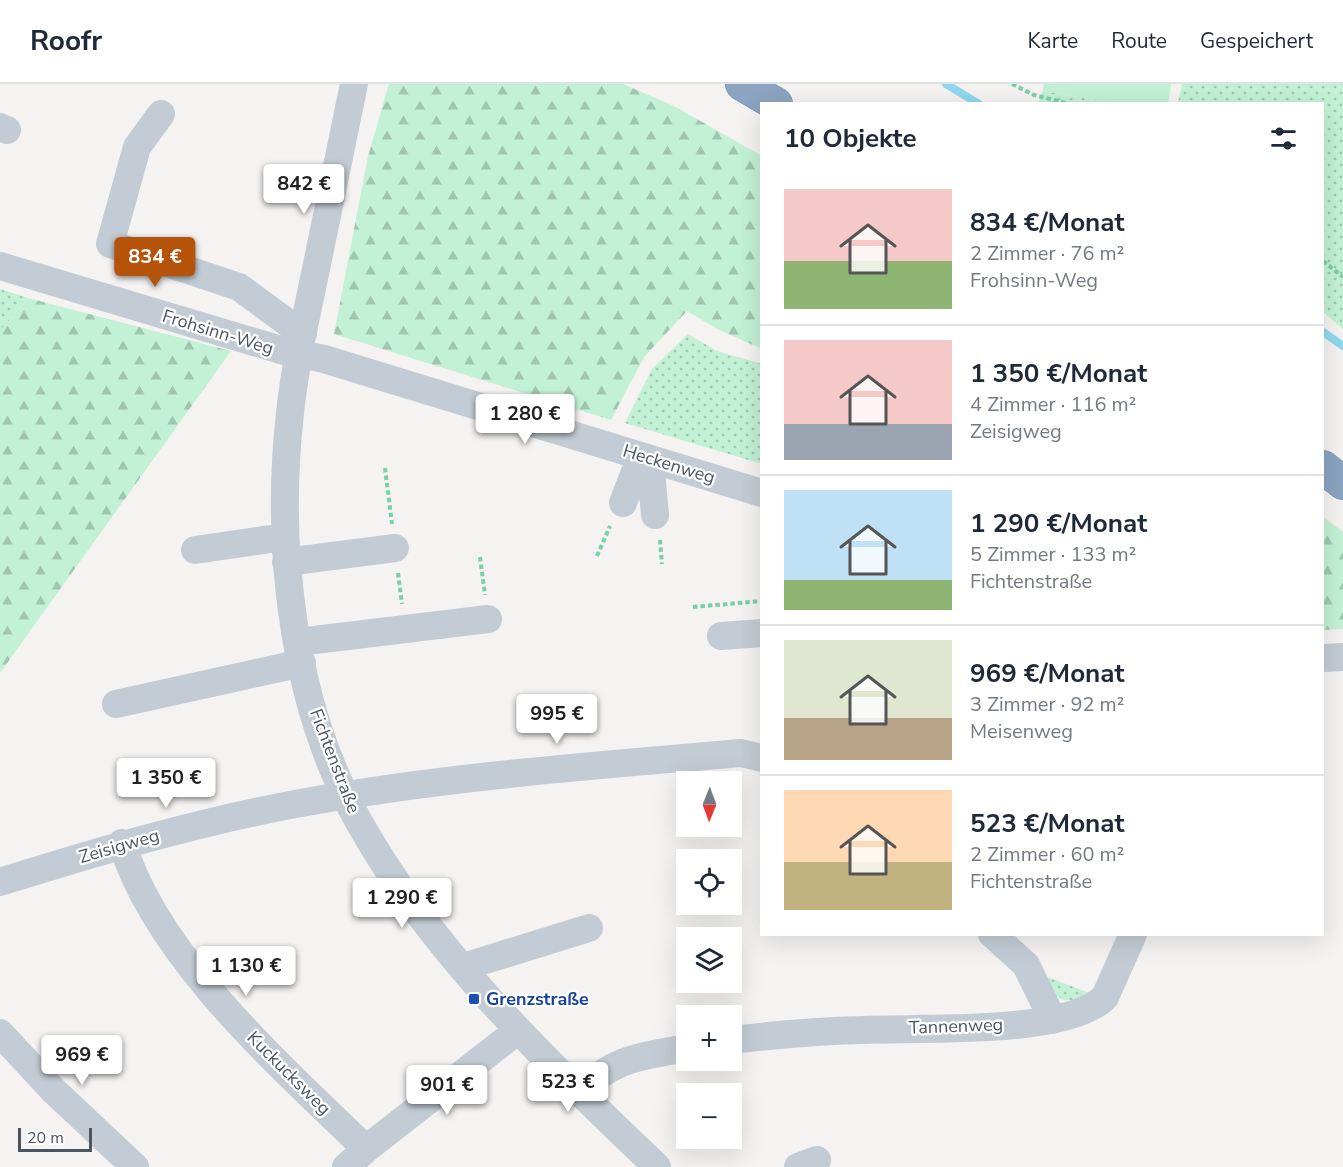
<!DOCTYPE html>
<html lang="de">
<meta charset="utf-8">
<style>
:root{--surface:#fff;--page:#f2f2f3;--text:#1f2937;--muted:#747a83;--line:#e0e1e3;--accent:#b45309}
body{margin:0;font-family:"Nunito Sans",sans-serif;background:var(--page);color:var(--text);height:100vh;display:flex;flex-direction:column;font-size:22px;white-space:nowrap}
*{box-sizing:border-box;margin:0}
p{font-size:20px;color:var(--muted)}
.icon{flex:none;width:33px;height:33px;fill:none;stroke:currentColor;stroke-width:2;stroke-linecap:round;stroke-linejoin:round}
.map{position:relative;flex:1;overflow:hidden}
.side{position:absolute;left:760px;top:18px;width:564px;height:834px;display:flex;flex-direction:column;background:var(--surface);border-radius:0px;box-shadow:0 6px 24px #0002}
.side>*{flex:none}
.needle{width:39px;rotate:181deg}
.fabs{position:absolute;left:676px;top:687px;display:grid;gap:12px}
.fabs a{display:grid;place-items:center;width:66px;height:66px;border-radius:0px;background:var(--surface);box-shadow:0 6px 24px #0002;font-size:30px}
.scale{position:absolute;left:18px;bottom:15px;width:74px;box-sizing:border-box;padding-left:6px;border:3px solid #4a5560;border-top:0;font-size:16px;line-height:21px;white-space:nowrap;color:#4a5560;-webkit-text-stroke:4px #fff;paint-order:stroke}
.price{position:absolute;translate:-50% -51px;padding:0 14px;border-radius:6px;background:#fff;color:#222;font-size:20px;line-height:39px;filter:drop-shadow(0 2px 3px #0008)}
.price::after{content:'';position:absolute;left:50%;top:36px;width:18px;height:14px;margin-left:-9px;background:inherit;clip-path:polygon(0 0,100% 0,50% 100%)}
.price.current{background:var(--accent);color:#fff}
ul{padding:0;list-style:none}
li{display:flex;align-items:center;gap:18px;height:150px;padding:0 24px}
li+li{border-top:2px solid var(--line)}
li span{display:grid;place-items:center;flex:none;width:168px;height:120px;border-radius:0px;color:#555}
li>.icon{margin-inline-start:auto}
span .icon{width:72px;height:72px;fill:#fffc;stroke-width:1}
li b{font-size:26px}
h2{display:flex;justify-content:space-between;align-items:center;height:72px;padding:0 24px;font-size:26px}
header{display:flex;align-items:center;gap:36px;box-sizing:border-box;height:84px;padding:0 30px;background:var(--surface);border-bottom:2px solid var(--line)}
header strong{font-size:28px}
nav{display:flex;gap:33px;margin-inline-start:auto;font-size:21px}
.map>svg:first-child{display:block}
</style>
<header>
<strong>Roofr</strong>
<nav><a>Karte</a><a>Route</a><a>Gespeichert</a></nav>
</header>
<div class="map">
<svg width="1343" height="1083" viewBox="0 0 1343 1083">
<defs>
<pattern id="green-dots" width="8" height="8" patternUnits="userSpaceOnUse" patternTransform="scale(1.5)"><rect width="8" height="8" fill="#c2f1d5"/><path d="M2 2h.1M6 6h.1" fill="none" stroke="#a0c6b0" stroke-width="1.8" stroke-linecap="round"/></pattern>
<pattern id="forest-firs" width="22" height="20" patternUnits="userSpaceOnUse" patternTransform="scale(1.5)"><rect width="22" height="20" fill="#c2f1d5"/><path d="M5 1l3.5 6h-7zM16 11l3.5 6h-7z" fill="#a0c6b0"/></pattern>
</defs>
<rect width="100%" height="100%" fill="#f5f2f2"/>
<path fill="url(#green-dots)" d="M 1182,0 L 1343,0 L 1343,245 L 1323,228 L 1323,20 L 1178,19 Z
M 1043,7 L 1113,19 L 1038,20 Z
M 0,205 L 28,214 L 0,247 Z
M 688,250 L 717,267 L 762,280 L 762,380 L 625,339 L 652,285 Z
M 1045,892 L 1092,910 C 1062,920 1059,921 1045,892 Z"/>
<path fill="url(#forest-firs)" d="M 389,0 L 623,0 L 674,22 L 762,72 L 762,265 L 717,245 L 687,227 L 644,273 L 611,336 L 334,250 L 368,72 Z
M 28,214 L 231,267 L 0,589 L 0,247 Z
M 1323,433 L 1343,448 L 1343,545 L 1323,546 Z"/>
<path fill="#c2f1d5" d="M 1044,0 L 1171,0 L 1168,20 L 1113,19 L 1043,7 Z"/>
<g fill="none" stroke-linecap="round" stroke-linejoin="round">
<path stroke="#8fd8ee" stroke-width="8" d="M 946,0 L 979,20
M 1323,248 L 1343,262"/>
<g stroke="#758fad" stroke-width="34">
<path id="highway" d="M 742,0 L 776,20
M 1323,383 L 1343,399"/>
</g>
<path stroke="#79d0a7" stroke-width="4" stroke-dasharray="4.5 3" stroke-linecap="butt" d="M 1012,0 L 1034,11 L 1070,20
M 1323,177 L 1343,193
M 385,384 L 392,440
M 660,456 L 662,480
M 597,472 L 610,442
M 480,473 L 485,511
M 398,489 L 402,520
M 693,523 L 762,517"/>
<path stroke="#c3ccd4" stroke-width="28" d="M 354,0 C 341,62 329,124 316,185 C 306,233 295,281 290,329 C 275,463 292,620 359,738 C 434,872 548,978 657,1083
M 161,30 L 137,63 L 110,160 L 239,203 L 303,250
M 0,43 L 7,46
M 0,182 L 281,266 L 324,275 L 762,409
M 650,375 L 655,431
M 623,419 L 641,372
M 195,466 L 285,453
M 286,478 L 395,464
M 721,552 L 762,549
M 298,558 L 488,535
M 1323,574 L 1343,573
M 116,620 L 302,579
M 122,759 C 157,874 281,982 366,1065
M 0,798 C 96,768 191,740 290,721 C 438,693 590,682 741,669 L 762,674
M 992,850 L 1026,881 L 1053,936
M 463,883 L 589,844
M 0,949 L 53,1006 L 135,1083
M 732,956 C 774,951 817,947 860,946 C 916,943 1068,952 1105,913 L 1133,850
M 579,1008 C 616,973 639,973 687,964
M 346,1083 L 366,1065 L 517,947
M 798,1083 L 817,1076"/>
<use href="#highway" stroke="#8aa4c1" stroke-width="33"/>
</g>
<rect fill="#1a4fb4" stroke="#fff" stroke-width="2" x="468" y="909" width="12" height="12" rx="3"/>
<g text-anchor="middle" stroke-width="4.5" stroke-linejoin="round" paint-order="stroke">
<g font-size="18" fill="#4a5560" stroke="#fff">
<text transform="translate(218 248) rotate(17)" y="6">Frohsinn-Weg</text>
<text transform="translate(669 380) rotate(17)" y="6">Heckenweg</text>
<text transform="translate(335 677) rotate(69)" y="6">Fichtenstraße</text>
<text transform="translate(119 762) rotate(-16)" y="6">Zeisigweg</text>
<text transform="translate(956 942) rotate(-2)" y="6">Tannenweg</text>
<text transform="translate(289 989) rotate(45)" y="6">Kuckucksweg</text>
</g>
<g font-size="18" font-weight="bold" fill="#164399" stroke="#fff" text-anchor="start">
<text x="486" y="921">Grenzstraße</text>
</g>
</g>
</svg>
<div class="fabs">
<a><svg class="needle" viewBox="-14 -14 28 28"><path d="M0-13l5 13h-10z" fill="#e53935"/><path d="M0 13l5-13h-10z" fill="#747a83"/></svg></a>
<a><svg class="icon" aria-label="locate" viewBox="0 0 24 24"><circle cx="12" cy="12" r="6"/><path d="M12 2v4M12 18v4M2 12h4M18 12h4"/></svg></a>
<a><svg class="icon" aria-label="layers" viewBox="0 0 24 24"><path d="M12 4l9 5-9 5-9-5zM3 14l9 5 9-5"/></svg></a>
<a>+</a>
<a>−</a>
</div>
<div class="scale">20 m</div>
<b class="price" style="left:304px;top:131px">842 €</b>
<b class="price current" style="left:155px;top:204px">834 €</b>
<b class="price" style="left:525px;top:361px">1 280 €</b>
<b class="price" style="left:557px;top:661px">995 €</b>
<b class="price" style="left:166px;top:725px">1 350 €</b>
<b class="price" style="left:402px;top:845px">1 290 €</b>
<b class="price" style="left:246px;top:913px">1 130 €</b>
<b class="price" style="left:82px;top:1002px">969 €</b>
<b class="price" style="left:568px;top:1029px">523 €</b>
<b class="price" style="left:447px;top:1032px">901 €</b>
<section class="side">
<h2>10 Objekte<svg class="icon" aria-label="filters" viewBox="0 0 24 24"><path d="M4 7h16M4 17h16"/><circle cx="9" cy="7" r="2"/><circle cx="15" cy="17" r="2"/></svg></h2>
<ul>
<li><span style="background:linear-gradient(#f6c9c9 60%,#8fb573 0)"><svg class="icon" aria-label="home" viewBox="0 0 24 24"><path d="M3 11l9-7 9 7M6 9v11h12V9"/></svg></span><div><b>834 €/Monat</b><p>2 Zimmer · 76 m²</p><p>Frohsinn-Weg</p></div></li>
<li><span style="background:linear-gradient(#f6c9c9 70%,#9aa5b1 0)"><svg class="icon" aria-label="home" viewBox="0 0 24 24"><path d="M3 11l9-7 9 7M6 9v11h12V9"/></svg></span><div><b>1 350 €/Monat</b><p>4 Zimmer · 116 m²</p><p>Zeisigweg</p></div></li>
<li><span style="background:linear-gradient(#bfe0f5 75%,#8fb573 0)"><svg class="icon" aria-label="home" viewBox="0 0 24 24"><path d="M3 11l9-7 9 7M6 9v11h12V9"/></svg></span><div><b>1 290 €/Monat</b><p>5 Zimmer · 133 m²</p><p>Fichtenstraße</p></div></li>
<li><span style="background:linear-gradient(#dfe7d0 65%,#b9a48a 0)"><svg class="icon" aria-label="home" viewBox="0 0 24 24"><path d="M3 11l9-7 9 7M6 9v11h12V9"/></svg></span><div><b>969 €/Monat</b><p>3 Zimmer · 92 m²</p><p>Meisenweg</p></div></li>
<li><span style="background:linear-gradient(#ffd9b3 60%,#c2b280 0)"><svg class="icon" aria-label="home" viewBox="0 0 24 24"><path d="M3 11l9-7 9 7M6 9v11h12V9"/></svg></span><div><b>523 €/Monat</b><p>2 Zimmer · 60 m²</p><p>Fichtenstraße</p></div></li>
</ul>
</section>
</div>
